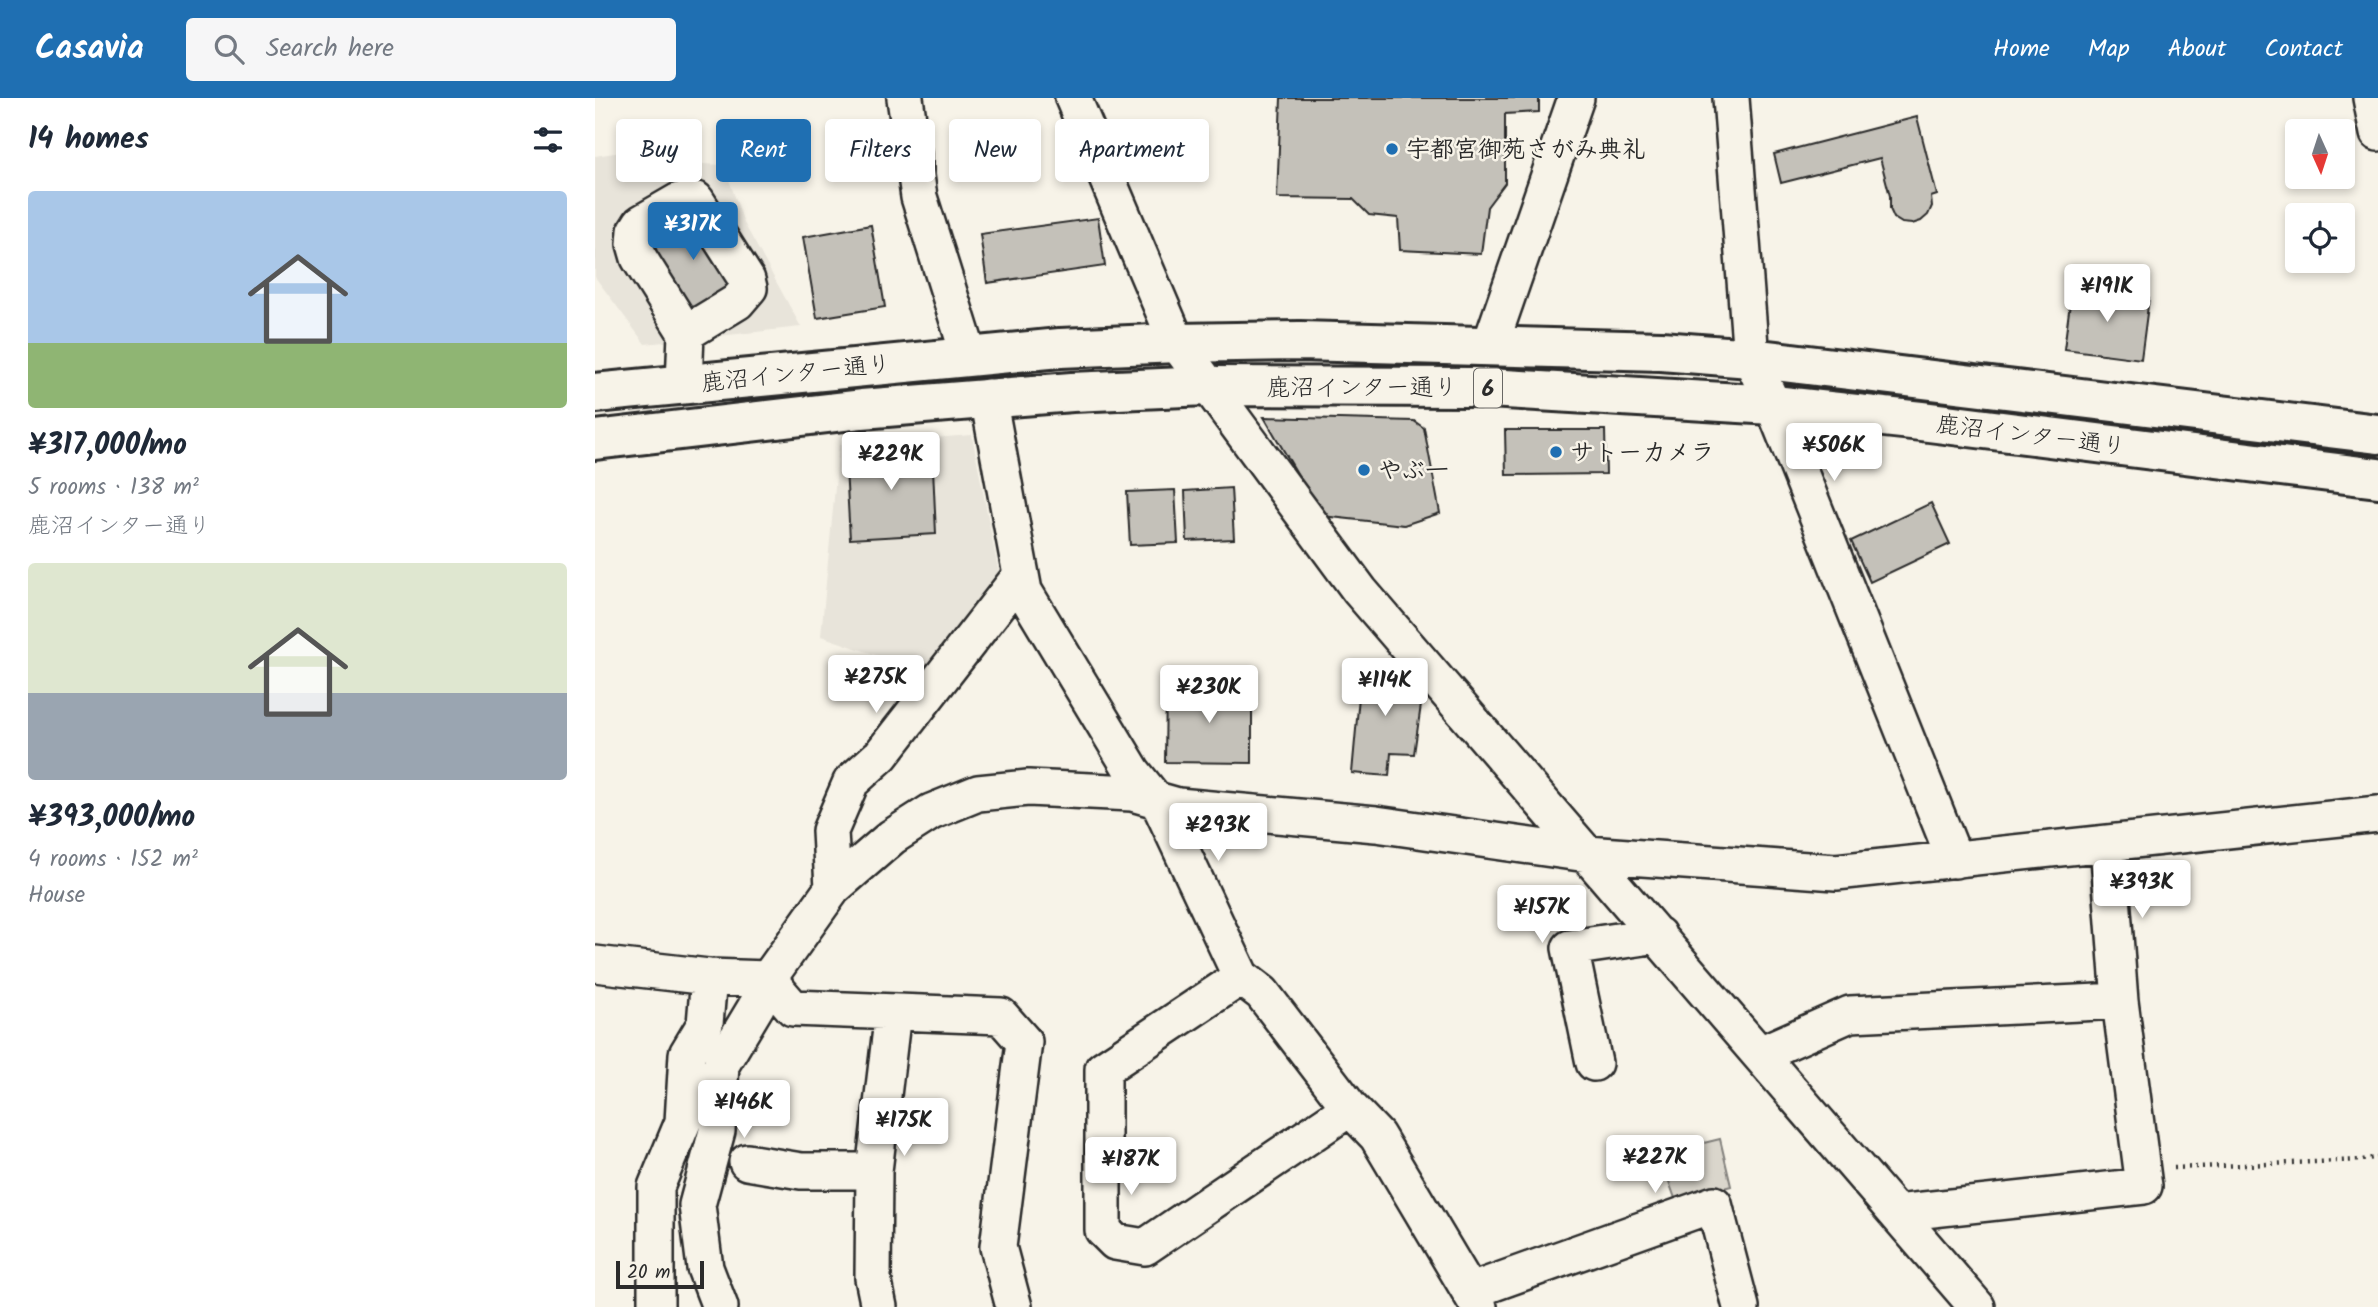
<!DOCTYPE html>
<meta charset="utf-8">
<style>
:root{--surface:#fff;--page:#f6f6f7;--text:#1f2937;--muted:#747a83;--accent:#1f6fb2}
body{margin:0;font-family:Kalam,"Klee One",sans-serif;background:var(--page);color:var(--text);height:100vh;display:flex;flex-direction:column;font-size:26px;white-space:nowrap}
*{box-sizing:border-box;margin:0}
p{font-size:23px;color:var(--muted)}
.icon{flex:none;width:38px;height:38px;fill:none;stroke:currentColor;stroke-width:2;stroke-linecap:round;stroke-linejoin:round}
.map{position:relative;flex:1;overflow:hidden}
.drawer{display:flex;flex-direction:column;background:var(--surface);width:595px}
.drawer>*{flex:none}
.hud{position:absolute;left:21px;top:21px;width:665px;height:63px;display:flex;gap:14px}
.needle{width:46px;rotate:177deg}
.controls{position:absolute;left:1690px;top:21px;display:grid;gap:14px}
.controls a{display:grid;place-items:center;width:70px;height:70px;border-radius:7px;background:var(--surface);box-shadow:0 4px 10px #0003;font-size:35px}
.scale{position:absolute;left:21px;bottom:18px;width:88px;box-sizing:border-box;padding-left:7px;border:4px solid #2b2b2b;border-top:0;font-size:19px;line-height:24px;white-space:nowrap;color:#2b2b2b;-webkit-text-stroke:5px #f7f3e8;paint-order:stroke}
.price{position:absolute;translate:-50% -60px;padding:0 16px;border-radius:7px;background:#fff;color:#222;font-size:23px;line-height:46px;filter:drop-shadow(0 2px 4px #0008)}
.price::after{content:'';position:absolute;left:50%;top:42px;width:21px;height:16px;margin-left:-10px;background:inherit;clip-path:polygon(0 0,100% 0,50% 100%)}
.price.on{background:var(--accent);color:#fff}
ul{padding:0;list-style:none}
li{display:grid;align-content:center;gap:14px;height:371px;padding:0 28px}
li span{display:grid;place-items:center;height:217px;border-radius:7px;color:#555}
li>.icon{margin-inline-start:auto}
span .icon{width:126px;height:126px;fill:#fffc;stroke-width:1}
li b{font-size:30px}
h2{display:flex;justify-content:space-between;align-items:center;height:84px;padding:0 28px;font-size:30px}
.tag{padding:0 24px;border-radius:7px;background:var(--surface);box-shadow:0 4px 10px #0003;font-size:24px;line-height:63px}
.tag.on{background:var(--accent);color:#fff}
header{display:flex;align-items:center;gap:42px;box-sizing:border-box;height:98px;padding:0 35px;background:var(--accent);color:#fff}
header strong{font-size:33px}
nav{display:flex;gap:38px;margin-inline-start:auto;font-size:24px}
.search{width:490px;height:63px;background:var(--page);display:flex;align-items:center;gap:18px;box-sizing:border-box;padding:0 24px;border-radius:7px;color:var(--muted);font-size:26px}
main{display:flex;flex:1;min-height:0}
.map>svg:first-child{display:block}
</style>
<header>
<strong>Casavia</strong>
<div class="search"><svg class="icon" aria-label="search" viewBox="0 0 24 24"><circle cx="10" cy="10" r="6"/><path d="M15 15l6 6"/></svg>Search here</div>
<nav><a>Home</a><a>Map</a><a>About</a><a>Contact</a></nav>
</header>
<main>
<section class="drawer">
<h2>14 homes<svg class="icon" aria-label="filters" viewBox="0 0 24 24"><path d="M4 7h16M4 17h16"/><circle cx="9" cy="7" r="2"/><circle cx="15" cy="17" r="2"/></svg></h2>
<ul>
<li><span style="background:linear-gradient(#a9c7e8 70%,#8fb573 0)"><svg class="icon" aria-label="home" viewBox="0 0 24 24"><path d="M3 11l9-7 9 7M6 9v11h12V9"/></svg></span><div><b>¥317,000/mo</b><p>5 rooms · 138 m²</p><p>鹿沼インター通り</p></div></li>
<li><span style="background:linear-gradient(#dfe7d0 60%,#9aa5b1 0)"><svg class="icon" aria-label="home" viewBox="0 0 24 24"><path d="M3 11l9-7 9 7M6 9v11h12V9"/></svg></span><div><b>¥393,000/mo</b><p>4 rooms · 152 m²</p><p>House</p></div></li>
</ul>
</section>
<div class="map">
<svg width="1783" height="1209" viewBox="0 0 1783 1209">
<rect width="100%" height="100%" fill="#f7f3e8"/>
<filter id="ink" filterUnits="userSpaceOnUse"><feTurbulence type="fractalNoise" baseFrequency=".0143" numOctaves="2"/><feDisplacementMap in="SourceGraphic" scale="14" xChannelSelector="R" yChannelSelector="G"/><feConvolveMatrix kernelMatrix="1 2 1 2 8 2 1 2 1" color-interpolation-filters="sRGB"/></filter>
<g filter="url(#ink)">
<path fill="#e8e4da" d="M 98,43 L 107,66 L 129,67 L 149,125 L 206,229 L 50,246 L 0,179 L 0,58 Z
M 377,337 L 407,491 L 339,577 L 226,538 L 244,347 Z"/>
<path fill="#dad6cc" stroke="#82807c" stroke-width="2" d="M 1125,1041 L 1136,1088 L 1081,1103 L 1064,1056 Z"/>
<path fill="#c4c1b9" stroke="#2b2b2b" stroke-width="2" d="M 686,0 L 944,0 L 944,14 L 910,16 L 910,85 L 892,109 L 886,156 L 805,152 L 803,120 L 774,117 L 758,101 L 682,100 Z
M 1322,19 L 1342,97 L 1336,99 L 1337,108 L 1333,117 L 1326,123 L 1317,126 L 1307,125 L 1299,120 L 1295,111 L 1295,98 L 1285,60 L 1186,85 L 1179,56 Z
M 96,113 L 145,190 L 100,214 L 51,143 Z
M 503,120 L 510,168 L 392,185 L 385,136 Z
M 276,127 L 290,209 L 222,220 L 208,139 Z
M 1477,190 L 1554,200 L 1546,261 L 1469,251 Z
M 669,319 L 819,323 L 829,330 L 845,415 L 809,427 L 727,418 Z
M 910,332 L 1010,332 L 1011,376 L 911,377 Z
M 337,348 L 341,436 L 255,441 L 250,352 Z
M 636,390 L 639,441 L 592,443 L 590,393 Z
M 580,392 L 583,445 L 535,447 L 532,394 Z
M 1336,405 L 1355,446 L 1275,484 L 1256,443 Z
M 767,566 L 808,568 L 827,600 L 819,656 L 796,655 L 794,678 L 757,675 Z
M 571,589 L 657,590 L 657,665 L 570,664 Z"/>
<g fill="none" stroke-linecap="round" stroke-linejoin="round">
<g stroke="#2b2b2b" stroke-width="40">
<path id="minor" d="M 310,0 L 324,99 L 374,258
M 478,0 L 582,245 L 765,493 L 1382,1209
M 1136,0 L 1156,260 L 1178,307 L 1360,762
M 1776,0 L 1783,35
M 895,248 L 981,0
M 89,287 L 91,235 L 44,160 L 40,146 L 41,133 L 46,125 L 84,103 L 101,102 L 152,182 L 154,190 L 142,204 L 91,235
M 393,299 L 429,493 L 538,674 L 566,709 L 646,879 L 667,895 L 755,1010 L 782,1038 L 884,1209
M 1513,746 L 1525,903
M 238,790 L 235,733 L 256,684 L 286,657 L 426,477
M 0,866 L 114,879 L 173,881 L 238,790 L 297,739 L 336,714 L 383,695 L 433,690 L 537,695 L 583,708 L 781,726 L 992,756 L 1241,774 L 1783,716
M 646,879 L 508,971 L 508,1132 L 520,1144 L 550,1149 L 755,1010
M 1165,956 L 1255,916 L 1525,903 L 1549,1088 L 1301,1115
M 999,965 L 975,850 L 1063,837
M 152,1064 L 206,1073 L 279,1073
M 876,1193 L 1119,1106 L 1146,1209
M 61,1209 L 61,1089 L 88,1024 L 92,956 L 110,926 L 114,879
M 125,1209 L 110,1170 L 102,1107 L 122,1033 L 126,967 L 162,907 L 173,881 L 198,910 L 406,918 L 429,944 L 403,1149 L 419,1209
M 284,1209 L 278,1180 L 279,1073 L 298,914"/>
</g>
<g stroke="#2b2b2b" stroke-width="44">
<path id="major" d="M 0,295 L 465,250 L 582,245 L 705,243 L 1066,253 L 1156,260 L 1783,336
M 0,342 L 267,311 L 477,294 L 612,288 L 877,289 L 1178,307 L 1326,323 L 1783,380"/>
</g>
<path stroke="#2b2b2b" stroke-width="4.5" stroke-dasharray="2 5" stroke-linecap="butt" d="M 1579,1070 L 1767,1062 L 1783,1059"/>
<use href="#minor" stroke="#f7f3e8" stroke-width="35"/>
<use href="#major" stroke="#f7f3e8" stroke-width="38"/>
</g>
</g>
<g fill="#1f6fb2" stroke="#f7f3e8" stroke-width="2.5">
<circle cx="797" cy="51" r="7"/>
<circle cx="961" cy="354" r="7"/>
<circle cx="769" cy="372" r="7"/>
</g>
<g text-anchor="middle" stroke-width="5" stroke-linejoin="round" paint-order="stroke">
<rect fill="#f7f3e8" stroke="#686764" stroke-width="2" x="879" y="270.5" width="28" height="39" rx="5"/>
<g font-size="23" font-weight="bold" fill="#2b2b2b">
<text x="893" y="298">6</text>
</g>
<g font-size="24" font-weight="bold" fill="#2b2b2b" stroke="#f7f3e8" text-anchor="start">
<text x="811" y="59">宇都宮御苑さがみ典礼</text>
<text x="975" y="362">サトーカメラ</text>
<text x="783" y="380">やぶ一</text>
</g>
<g font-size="24" fill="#2b2b2b" stroke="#f7f3e8">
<text transform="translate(201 275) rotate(-6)" y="8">鹿沼インター通り</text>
<text x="767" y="297">鹿沼インター通り</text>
<text transform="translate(1436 337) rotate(7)" y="8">鹿沼インター通り</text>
</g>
</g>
</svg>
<div class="controls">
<a><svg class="needle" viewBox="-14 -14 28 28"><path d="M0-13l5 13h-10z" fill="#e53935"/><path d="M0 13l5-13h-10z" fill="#747a83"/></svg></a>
<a><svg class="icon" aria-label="locate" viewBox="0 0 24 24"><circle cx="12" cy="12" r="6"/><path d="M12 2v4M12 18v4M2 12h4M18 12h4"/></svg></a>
</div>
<div class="scale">20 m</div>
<b class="price on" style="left:98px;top:164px">¥317K</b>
<b class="price" style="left:1512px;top:226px">¥191K</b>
<b class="price" style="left:1239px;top:385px">¥506K</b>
<b class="price" style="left:296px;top:394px">¥229K</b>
<b class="price" style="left:281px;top:617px">¥275K</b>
<b class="price" style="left:790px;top:620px">¥114K</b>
<b class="price" style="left:614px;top:627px">¥230K</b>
<b class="price" style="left:623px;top:765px">¥293K</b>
<b class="price" style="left:1547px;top:822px">¥393K</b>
<b class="price" style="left:947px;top:847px">¥157K</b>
<b class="price" style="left:149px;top:1042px">¥146K</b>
<b class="price" style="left:309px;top:1060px">¥175K</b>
<b class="price" style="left:1060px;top:1097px">¥227K</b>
<b class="price" style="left:536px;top:1099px">¥187K</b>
<div class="hud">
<a class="tag">Buy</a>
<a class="tag on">Rent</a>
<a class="tag">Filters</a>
<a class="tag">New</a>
<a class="tag">Apartment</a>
</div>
</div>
</main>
